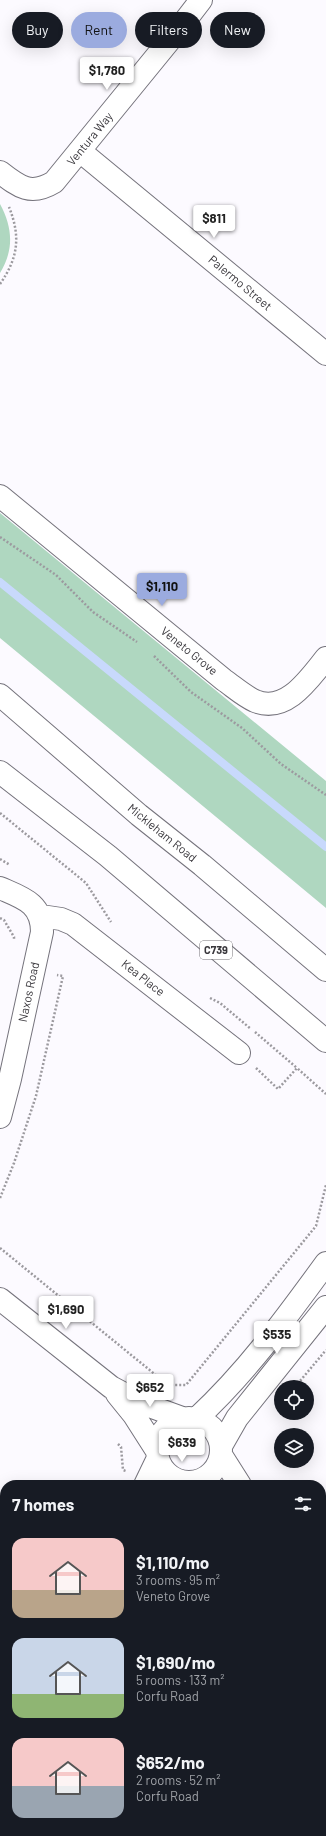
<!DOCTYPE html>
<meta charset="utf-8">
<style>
:root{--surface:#171b24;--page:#20242c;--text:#f1f3f6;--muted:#9ea1a6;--accent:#9babdf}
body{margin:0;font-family:Barlow,sans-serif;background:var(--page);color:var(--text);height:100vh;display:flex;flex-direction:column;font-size:15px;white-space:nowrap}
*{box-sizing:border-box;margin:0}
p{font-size:13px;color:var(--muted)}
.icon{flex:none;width:22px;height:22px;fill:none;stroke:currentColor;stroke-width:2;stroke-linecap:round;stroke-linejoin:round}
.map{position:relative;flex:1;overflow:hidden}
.drawer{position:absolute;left:0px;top:1480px;width:326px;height:356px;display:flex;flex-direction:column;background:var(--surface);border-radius:16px 16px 0 0;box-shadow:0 4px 16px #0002}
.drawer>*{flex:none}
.top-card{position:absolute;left:12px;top:12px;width:302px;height:36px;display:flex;gap:8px}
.buttons{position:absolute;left:274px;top:1380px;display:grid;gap:8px}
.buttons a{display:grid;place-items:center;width:40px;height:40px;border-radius:50%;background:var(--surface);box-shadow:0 4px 16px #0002;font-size:20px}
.price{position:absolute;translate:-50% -34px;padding:0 9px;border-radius:4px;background:#fff;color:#222;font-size:13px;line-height:26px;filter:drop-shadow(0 1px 2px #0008)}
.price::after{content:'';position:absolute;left:50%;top:24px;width:12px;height:9px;margin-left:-6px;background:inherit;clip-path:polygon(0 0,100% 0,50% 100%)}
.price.selected{background:var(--accent);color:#111}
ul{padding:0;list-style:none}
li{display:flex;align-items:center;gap:12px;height:100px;padding:0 12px}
li span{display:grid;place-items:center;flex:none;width:112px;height:80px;border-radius:12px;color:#555}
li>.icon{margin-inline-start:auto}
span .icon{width:48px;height:48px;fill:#fffc;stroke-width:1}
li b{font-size:17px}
h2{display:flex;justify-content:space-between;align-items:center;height:48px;padding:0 12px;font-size:17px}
.chip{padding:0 14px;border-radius:18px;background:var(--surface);box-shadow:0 4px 16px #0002;font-size:14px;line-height:36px}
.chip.selected{background:var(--accent);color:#111}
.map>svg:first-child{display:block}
</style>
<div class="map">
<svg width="326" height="1836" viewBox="0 0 326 1836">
<rect width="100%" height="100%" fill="#fcfaff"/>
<path fill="#afd7c0" d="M 0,204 C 13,228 14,250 0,273 Z
M 0,513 L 326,781 L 326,908 L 0,638 Z
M 326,1656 L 326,1836 L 173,1836 L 178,1831 L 321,1831 L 321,1662 Z"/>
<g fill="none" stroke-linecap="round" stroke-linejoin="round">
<path stroke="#c8d9fc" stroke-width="8" d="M 0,582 L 326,847"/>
<g stroke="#75737c" stroke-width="24">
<path id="minor" d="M 80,151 L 326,354
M 0,172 C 19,187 31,196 54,182 L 178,30 L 201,0
M 0,496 L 224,680 C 234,687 244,696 255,701 C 286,714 309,679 326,658
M 0,888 C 23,898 42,903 42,932 L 10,1079 L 0,1117
M 41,916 L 61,919 L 73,924 L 239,1053
M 0,1299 L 111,1387 L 141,1403 L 185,1419
M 117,1394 L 134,1415 L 157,1451
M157 1450a32 32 0 1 1 64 0a32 32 0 1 1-64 0Z
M 196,1419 C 246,1373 286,1318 326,1263
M 221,1446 L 237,1418 L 326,1307
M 221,1455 L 240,1485
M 145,1485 L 158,1458
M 321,1560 L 326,1564
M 0,1680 L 5,1674
M 0,1700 L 5,1704
M 160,1831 L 167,1836"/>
</g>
<g stroke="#75737c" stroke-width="24">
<path id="major" d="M 0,695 L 139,815 L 202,865 L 326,970
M 0,772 L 108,856 L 326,1041"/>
</g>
<path stroke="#9c9a9f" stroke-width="2.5" stroke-dasharray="2 2" stroke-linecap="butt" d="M 0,284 C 18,258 21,237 9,207
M 0,537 L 56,575 L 93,612 L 137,642
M 154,656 L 191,692 L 242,728 L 281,764 L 326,795
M 0,813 L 86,883 L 111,922
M 0,859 L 10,865
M 0,918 L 4,920 L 14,937 L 14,939
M 210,998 L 220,1003 L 251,1029
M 255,1032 L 297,1068
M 256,1068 L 278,1089 L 297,1068 L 326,1094
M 0,1198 L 14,1163 L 36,1096 L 63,976 L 57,975
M 0,1248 L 168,1385 L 186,1385 L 316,1226 L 326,1185
M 295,1387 L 326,1350
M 118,1444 L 121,1447 L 123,1470 L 126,1471
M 0,1736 L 5,1730"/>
<use href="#minor" stroke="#fff" stroke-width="22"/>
<use href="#major" stroke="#fff" stroke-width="22"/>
</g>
<g text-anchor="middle" stroke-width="4" stroke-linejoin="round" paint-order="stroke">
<rect fill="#fff" stroke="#747376" stroke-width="1" x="200" y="941" width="32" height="18" rx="3"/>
<g font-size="11" font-weight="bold" fill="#39373c">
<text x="216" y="954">C739</text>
</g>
<g font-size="12" fill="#39373c" stroke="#fff">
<text transform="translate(90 139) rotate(-51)" y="4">Ventura Way</text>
<text transform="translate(240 283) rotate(40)" y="4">Palermo Street</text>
<text transform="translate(189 651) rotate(39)" y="4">Veneto Grove</text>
<text transform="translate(162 833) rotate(39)" y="4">Mickleham Road</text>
<text transform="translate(143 978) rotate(38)" y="4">Kea Place</text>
<text transform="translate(29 992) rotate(-78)" y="4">Naxos Road</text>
</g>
</g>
</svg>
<div class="buttons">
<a><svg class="icon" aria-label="locate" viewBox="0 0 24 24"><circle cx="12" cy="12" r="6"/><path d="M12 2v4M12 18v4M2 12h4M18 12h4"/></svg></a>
<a><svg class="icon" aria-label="layers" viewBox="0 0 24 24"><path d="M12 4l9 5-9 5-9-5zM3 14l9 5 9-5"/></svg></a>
</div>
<b class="price" style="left:107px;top:91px">$1,780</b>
<b class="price" style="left:214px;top:239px">$811</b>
<b class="price selected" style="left:162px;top:607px">$1,110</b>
<b class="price" style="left:66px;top:1330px">$1,690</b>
<b class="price" style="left:277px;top:1355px">$535</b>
<b class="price" style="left:150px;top:1408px">$652</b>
<b class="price" style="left:182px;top:1463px">$639</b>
<div class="top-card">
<a class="chip">Buy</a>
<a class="chip selected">Rent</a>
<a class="chip">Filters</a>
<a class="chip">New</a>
</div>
<section class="drawer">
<h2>7 homes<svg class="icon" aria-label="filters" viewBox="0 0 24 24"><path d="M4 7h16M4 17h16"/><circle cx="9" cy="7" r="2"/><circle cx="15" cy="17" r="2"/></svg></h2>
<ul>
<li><span style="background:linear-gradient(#f6c9c9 65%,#b9a48a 0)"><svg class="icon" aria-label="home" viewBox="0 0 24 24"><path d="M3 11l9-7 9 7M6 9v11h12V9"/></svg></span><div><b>$1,110/mo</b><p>3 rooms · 95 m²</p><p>Veneto Grove</p></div></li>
<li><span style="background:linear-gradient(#c9d6e8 70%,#8fb573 0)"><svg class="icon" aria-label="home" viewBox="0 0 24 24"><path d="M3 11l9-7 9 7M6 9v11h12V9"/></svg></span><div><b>$1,690/mo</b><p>5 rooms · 133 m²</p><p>Corfu Road</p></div></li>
<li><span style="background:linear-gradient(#f6c9c9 60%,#9aa5b1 0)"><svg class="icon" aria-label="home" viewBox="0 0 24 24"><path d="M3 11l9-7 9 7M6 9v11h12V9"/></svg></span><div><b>$652/mo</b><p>2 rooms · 52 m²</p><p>Corfu Road</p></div></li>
</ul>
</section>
</div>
